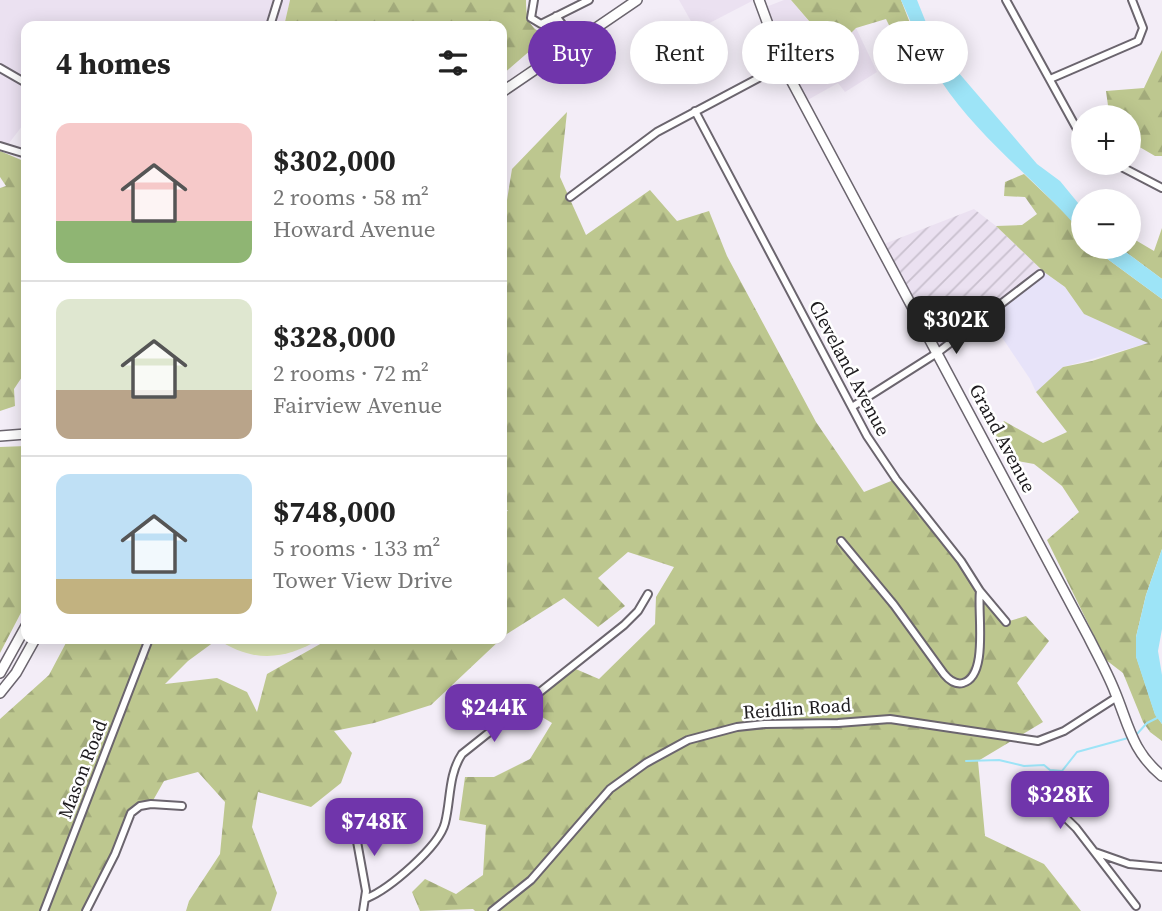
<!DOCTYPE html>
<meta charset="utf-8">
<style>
:root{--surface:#fff;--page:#f2f2f2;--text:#222;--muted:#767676;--line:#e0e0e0;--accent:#7035ab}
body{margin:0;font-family:"Source Serif 4",serif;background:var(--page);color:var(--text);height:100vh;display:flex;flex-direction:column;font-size:26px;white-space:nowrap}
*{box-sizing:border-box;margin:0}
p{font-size:23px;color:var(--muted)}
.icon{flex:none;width:38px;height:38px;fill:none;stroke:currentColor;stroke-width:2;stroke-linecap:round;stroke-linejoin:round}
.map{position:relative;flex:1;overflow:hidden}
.sheet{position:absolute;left:21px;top:21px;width:486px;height:623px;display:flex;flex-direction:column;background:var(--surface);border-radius:14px;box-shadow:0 4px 18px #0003}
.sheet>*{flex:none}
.guide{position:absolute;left:528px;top:21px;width:528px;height:63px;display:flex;gap:14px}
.tools{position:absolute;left:1071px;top:105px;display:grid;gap:14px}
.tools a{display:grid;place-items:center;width:70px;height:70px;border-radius:50%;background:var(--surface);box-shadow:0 4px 18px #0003;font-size:35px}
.price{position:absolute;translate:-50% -60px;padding:0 16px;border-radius:14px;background:var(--accent);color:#fff;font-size:23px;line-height:46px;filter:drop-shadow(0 2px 4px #0008)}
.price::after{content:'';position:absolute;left:50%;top:42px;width:21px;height:16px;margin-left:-10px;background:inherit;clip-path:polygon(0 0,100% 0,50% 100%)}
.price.on{background:#222;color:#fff}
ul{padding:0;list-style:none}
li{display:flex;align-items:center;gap:21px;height:175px;padding:0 35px}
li+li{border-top:2px solid var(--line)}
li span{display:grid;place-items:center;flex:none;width:196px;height:140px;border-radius:14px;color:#555}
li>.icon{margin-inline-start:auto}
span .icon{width:84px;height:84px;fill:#fffc;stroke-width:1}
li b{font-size:30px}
h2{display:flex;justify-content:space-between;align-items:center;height:84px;padding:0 35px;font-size:30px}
.tag{padding:0 24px;border-radius:32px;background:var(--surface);box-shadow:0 4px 18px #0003;font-size:24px;line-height:63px}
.tag.on{background:var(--accent);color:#fff}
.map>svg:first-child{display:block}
</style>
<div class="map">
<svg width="1162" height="911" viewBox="0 0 1162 911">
<defs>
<pattern id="industrial-furrows" width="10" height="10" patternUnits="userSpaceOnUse" patternTransform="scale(1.75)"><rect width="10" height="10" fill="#ebe1f1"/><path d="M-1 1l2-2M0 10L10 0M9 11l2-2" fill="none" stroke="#c9c0ce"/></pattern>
<pattern id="forest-firs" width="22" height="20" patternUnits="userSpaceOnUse" patternTransform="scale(1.75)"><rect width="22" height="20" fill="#bdc78f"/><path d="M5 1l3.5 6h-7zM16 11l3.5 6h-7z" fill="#a2aa7b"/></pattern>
</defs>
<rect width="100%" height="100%" fill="#f3edf7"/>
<path fill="#ebe1f1" d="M 0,0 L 290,0 L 284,26 L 26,26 L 26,121 L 3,151 L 0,151 Z
M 679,0 L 754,0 L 696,30 Z
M 784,0 L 791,0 L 815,29 L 847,37 L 856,28 L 877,72 L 845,92 L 838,83 L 804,102 L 761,9 Z"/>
<path fill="url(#industrial-furrows)" d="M 974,209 L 996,226 L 1044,272 L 937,353 L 879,246 Z"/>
<path fill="#e7e3f9" d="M 1044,272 L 1065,287 L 1084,314 L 1149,343 L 1063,367 L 1036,392 L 1030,379 L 987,315 Z"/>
<path fill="#dae3b2" d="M 217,639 L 320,639 C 285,660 253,663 217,639 Z"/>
<path fill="url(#forest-firs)" d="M 290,0 L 526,0 C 526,19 529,28 547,36 L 502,75 L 502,26 L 284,26 Z
M 791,0 L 901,0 L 919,46 L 941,83 C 915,71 898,44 886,19 L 856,28 L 847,37 L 828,43 Z
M 1162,50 L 1162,156 L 1155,156 L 1131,142 L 1129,117 L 1109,113 L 1106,91 L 1144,88 Z
M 567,112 L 560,177 L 586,235 L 650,190 L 677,221 L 709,211 L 727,256 L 816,422 L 864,492 L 896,479 L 1006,622 L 1026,616 L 1049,641 L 1017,683 L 1043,722 L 978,761 L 985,836 L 1044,864 L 1081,911 L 475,911 L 473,909 L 420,911 L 412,892 L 425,879 L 456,894 L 483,875 L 486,825 L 459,820 L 465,777 L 494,777 L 530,759 L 552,723 L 522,705 L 571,667 L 599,679 L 655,624 L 656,597 L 674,567 L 628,552 L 598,578 L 625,606 L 598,627 L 564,598 L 502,637 L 502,519 L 508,510 L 502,511 L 502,231 L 512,169 Z
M 0,151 L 26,162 L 26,371 L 14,389 L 15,406 L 0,411 L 0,188 L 6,186 L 0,177 Z
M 1024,174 L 1066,214 L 1083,234 L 1083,247 L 1095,247 L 1102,255 L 1162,299 L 1162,549 L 1146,595 L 1136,637 L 1136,656 L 1155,714 L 1162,724 L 1162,741 L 1150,732 L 1143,722 L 1123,673 L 1106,660 L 1047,540 L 1079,512 L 1062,486 L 1034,464 L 1012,460 L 994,434 L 1004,421 L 1043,443 L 1067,432 L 1036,392 L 1063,367 L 1092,361 L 1148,343 L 1084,314 L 1065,287 L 1044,272 L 996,226 L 1022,225 L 1037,214 L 1025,197 L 1004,196 L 1005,182 Z
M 1162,228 L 1162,279 L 1119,247 L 1129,247 L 1129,239 L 1132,238 L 1154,251 Z
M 26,446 L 26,603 L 0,653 L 0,447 Z
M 68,639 L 158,639 L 159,641 L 161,639 L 218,639 L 188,661 L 165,684 L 217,678 L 247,692 L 257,712 L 267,674 L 329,639 L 501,639 L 431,705 L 374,723 L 334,731 L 352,753 L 341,783 L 311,807 L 258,792 L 252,827 L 277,893 L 271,911 L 186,911 L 189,901 L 220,854 L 225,802 L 198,772 L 164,781 L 151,804 L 136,809 L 86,911 L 0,911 L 0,719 L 49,675 Z"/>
<path fill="#9de4f7" d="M 901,0 L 917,0 L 927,25 L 958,72 L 1037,164 L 1060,181 L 1083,209 L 1083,234 C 1038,181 980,140 941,81 C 923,55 914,28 901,0 Z
M 1095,247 L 1119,247 L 1162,279 L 1162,299 L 1102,255 Z
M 1162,549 L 1162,629 L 1158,651 L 1162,675 L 1162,724 L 1155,715 L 1136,657 L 1136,637 L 1146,595 Z"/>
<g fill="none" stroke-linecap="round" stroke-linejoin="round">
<path stroke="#9de4f7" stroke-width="2" d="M 1136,735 L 1147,723 L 1157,718
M 966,761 L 999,760 L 1024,766 L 1044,765 L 1050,770 L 1062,771 L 1077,752 L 1128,738"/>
<g stroke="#6b656e" stroke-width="10">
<path id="street" d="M 534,0 L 531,18 L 541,24 L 589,0
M 1006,0 L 1083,140
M 556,16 L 575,41
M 552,19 L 569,45
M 270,26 L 278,0
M 0,68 L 26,83
M 1050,79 L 1138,41 L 1143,28 L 1132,0
M 695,111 L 867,436 L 896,479 L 961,561 L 980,591 L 1006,622
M 0,146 L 26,154
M 1114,163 L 1162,188
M 570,197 L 657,132 L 783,65
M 26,389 L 26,415
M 852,407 L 937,353 L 1040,274
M 841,541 L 894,605 L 944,674 C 949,680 955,685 963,683 C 989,676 977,612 980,591
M 1041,794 L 1076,828 L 1136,906
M 350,803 L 366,891 L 363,911
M 1095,852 L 1129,864 L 1162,867
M 367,898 C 389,889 439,847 445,823 C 451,800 448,775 462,754 L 624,625 L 638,611 L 648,594
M 44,911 L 149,639
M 86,911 L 115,854 L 131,813 L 140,806 L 151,804 L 182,806
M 492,911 L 531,880 L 610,789 L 646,763 L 688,740 L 737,727 L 765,724 L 838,723 L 890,719 L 1038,741 L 1064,731 L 1117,697"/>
</g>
<g stroke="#6b656e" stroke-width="12">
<path id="secondary" d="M 759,0 L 783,65 L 1089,638 C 1098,656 1108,674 1115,692 C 1129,726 1132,751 1162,776
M 502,92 L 637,0
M 0,436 L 26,434
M 0,673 L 26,626
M 0,693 L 16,673 L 35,639"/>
</g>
<use href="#street" stroke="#fff" stroke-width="6"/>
<use href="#secondary" stroke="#fff" stroke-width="9"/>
</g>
<g text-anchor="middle" stroke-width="5" stroke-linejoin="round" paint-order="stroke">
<g font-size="19" fill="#1c1a1d" stroke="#fff">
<text transform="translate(850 368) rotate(62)" y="7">Cleveland Avenue</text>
<text transform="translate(1003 438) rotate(62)" y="7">Grand Avenue</text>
<text transform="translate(797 708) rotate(-4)" y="7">Reidlin Road</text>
<text transform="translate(82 769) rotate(-69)" y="7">Mason Road</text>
</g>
</g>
</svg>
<div class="tools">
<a>+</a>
<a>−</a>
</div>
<b class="price on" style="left:956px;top:356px">$302K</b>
<b class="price" style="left:494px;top:744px">$244K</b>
<b class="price" style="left:1060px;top:831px">$328K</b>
<b class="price" style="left:374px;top:858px">$748K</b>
<div class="guide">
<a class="tag on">Buy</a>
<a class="tag">Rent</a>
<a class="tag">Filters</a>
<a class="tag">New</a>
</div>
<section class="sheet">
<h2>4 homes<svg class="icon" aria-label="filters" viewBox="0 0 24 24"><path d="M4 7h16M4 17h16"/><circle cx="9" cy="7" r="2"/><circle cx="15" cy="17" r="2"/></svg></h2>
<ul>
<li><span style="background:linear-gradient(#f6c9c9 70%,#8fb573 0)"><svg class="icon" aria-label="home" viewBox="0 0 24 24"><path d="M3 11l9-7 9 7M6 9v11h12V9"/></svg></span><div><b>$302,000</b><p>2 rooms · 58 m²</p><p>Howard Avenue</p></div></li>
<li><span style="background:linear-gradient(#dfe7d0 65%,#b9a48a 0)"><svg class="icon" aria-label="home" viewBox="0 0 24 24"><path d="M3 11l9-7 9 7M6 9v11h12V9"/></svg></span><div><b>$328,000</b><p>2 rooms · 72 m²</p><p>Fairview Avenue</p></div></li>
<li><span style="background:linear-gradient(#bfe0f5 75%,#c2b280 0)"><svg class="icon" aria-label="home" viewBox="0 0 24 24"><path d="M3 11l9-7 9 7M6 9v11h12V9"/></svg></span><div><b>$748,000</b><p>5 rooms · 133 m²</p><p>Tower View Drive</p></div></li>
</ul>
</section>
</div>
